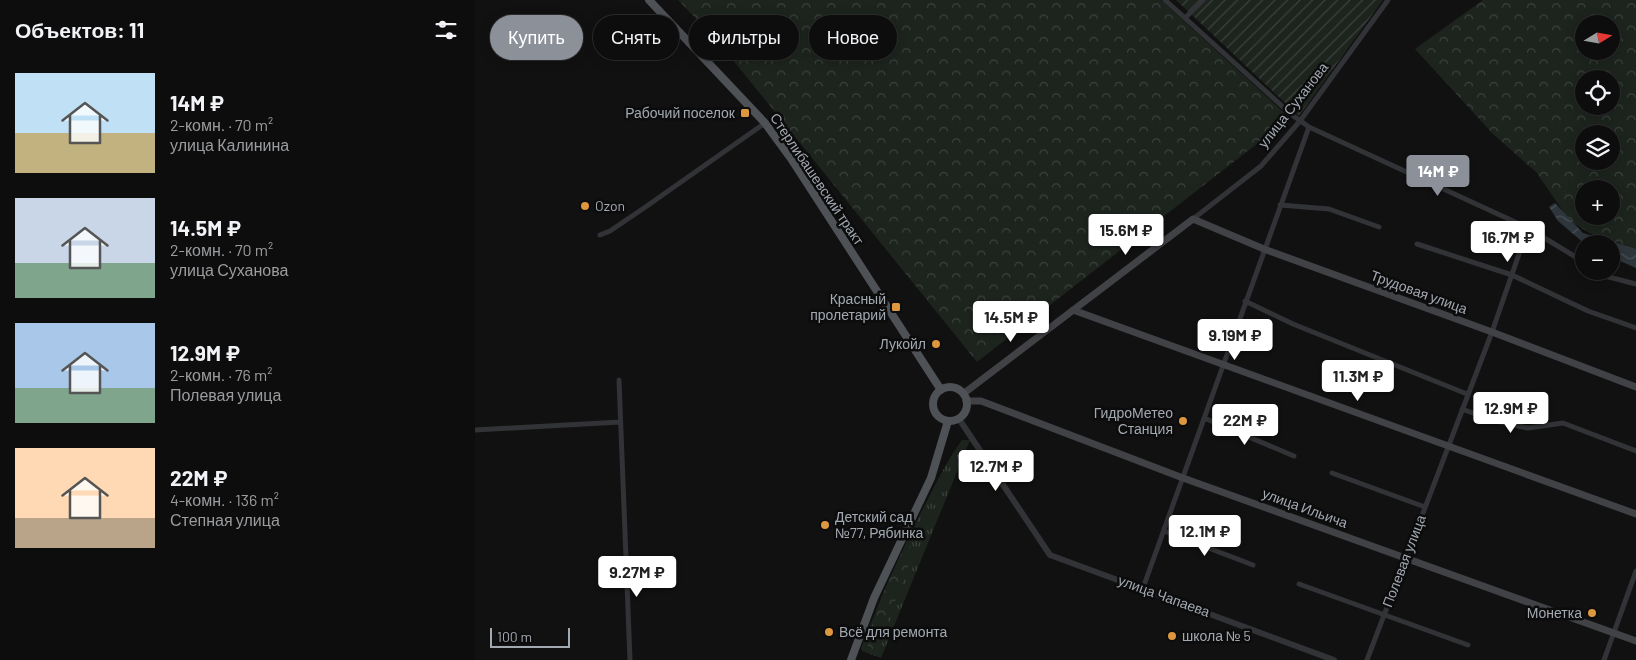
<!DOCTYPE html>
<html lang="ru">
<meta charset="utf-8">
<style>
:root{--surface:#0d0d0e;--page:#161617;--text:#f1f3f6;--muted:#9a9c9e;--line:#2d2d2e;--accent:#8c9099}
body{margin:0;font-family:Barlow,sans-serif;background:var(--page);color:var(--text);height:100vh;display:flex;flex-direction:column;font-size:19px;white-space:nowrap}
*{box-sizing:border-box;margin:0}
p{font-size:16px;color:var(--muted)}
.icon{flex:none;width:28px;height:28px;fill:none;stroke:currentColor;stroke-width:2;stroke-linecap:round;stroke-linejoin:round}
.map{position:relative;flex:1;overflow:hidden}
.sheet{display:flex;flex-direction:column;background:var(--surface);width:475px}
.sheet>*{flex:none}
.guide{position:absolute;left:15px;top:15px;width:475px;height:45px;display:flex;gap:10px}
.needle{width:32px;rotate:79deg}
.tools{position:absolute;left:1100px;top:15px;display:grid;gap:10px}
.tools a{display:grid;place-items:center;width:45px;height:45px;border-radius:50%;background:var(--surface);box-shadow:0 2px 12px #0003,0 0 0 1px var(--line);font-size:25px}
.scale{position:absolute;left:15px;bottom:12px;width:80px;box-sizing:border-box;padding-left:5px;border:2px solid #a3a9b1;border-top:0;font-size:14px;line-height:18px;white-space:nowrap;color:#a3a9b1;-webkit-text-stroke:4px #0c0c0d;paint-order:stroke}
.price{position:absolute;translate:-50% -42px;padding:0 11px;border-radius:5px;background:#fff;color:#222;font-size:16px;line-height:32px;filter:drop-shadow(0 1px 2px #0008)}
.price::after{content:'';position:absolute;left:50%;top:30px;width:15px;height:11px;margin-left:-8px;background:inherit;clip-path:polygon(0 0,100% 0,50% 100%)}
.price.active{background:var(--accent);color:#fff}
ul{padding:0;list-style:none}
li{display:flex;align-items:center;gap:15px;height:125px;padding:0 15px}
li span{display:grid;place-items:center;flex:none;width:140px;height:100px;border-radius:0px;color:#555}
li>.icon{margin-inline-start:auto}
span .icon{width:60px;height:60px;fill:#fffc;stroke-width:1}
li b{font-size:21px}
h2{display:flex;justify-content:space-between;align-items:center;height:60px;padding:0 15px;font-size:21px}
.pill{padding:0 18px;border-radius:22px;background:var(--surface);box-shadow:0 2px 12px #0003,0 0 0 1px var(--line);font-size:18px;line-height:45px}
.pill.active{background:var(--accent);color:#fff}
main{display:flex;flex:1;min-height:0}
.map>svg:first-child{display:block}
</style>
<main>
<section class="sheet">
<h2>Объектов: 11<svg class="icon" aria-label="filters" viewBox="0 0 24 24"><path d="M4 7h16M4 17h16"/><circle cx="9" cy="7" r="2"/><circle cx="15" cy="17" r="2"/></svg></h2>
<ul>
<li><span style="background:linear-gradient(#bfe0f5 60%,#c2b280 0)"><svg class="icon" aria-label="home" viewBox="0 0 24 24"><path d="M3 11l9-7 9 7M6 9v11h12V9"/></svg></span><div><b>14M ₽</b><p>2-комн. · 70 m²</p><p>улица Калинина</p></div></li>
<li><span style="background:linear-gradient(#c9d6e8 65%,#7fa58c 0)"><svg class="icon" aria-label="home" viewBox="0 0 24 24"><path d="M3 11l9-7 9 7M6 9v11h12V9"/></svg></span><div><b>14.5M ₽</b><p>2-комн. · 70 m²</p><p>улица Суханова</p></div></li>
<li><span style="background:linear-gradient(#a9c7e8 65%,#7fa58c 0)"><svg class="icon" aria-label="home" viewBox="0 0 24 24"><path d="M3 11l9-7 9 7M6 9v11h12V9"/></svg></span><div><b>12.9M ₽</b><p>2-комн. · 76 m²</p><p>Полевая улица</p></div></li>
<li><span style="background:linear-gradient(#ffd9b3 70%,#b9a48a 0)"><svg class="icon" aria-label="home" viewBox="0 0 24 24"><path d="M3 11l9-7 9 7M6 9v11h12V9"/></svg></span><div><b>22M ₽</b><p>4-комн. · 136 m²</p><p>Степная улица</p></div></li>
</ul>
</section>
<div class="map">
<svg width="1161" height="660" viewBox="0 0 1161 660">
<defs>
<pattern id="grass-tufts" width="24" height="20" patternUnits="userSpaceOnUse" patternTransform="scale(1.25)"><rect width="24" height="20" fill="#1d241e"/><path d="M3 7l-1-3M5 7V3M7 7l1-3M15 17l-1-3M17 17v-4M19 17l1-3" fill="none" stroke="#3b413c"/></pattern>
<pattern id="forest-crowns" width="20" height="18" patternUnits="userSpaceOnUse" patternTransform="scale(1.25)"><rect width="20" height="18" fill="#1d241e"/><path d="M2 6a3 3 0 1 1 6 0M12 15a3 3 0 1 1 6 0" fill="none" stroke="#3b413c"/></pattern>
<pattern id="garden-furrows" width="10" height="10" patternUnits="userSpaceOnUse" patternTransform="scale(1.25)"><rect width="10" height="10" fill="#1d241e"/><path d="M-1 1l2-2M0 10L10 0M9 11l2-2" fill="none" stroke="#3b413c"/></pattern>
<pattern id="water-waves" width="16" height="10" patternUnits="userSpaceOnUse" patternTransform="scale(1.25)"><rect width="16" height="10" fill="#2e363b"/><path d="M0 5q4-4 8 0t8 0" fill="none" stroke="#495055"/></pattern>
</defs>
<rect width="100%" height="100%" fill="#111112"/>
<path fill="url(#grass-tufts)" d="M 487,440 L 495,440 L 406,658 L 387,651 L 386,648 C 407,596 428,546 454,497 C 464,477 474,458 487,440 Z"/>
<path fill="url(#forest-crowns)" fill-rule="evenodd" d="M 203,0 L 686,0 L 815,118 L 502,362 L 240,38 Z
M 1008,0 L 1161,0 L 1161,254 L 1132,244 L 1095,221 L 1061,172 L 1018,134 L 940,49 ZM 1109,24 L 1136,24 L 1136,51 L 1109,51 ZM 1109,79 L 1136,79 L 1136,106 L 1109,106 ZM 1109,134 L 1136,134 L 1136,161 L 1109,161 ZM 1109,189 L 1136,189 L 1136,216 L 1109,216 Z
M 431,547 L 436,547 L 439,551 L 401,652 L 396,651 L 393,647 C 394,621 417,570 431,547 Z"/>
<path fill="url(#garden-furrows)" d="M 701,0 L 908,0 L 824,116 Z"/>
<path fill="url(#water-waves)" d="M 1080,203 L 1108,233 L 1161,249 L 1161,268 L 1136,257 L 1136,244 L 1110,244 L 1083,221 L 1074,207 Z"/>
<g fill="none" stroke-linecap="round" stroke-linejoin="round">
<path stroke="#323336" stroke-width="5" d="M 690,0 L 817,115 L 834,127 L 1053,228 L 1109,262
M 710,18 L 728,0
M 805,205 L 854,209 L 904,227
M 718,219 L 786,166 L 825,121 L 913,0
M 125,235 L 135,231 L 169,208 L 290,123
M 942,244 L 1037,275 L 1113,311 L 1161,328
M 1123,271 L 1130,276 L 1161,284
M 770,301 L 818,324 L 992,394
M 144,380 L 155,660
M 987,409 L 1016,420 L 1053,428 L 1088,423 L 1161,451
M 729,418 L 819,456
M 0,430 L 145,422
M 857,473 L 950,507
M 689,531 L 778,565
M 824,584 L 993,645
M 668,588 L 834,127
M 892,660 L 1017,332 L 1053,228
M 1129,660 L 1161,571"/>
<path stroke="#323336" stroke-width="6" d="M 484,419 L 575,555 L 859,660"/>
<path stroke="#404246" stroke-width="7" d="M 598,310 L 1161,514
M 488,394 L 718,219 L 789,249 L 1017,332 L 1161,387
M 491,401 L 506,401 L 708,478 L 1161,641"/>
<path stroke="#4e5155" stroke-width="8" d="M 174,0 L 290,123 L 317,160 L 466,390
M458 404a17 17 0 1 1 34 0a17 17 0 1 1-34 0Z
M 376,660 L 399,598 L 456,478 L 473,421"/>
</g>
<g fill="#dd973e" stroke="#0c0c0d" stroke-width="2">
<rect x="265" y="108" width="10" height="10" rx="2.5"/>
<circle cx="110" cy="206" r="5"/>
<rect x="416" y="302" width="10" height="10" rx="2.5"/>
<circle cx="461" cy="344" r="5"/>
<circle cx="708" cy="421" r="5"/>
<circle cx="350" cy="525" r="5"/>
<circle cx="1117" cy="613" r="5"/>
<circle cx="354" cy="632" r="5"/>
<circle cx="697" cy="636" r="5"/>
</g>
<g text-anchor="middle" stroke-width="5" stroke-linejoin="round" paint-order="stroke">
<g font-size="14" fill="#a3a9b1" stroke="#0c0c0d">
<text transform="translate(818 105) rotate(-52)" y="5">улица Суханова</text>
<text transform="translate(342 179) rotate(56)" y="5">Стерлибашевский тракт</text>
<text transform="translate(944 292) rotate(20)" y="5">Трудовая улица</text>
<text transform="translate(830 508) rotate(20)" y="5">улица Ильича</text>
<text transform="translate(929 561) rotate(-69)" y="5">Полевая улица</text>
<text transform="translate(689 596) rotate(20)" y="5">улица Чапаева</text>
</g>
<g font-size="14" fill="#a3a9b1" stroke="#0c0c0d" text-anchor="end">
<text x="260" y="118">Рабочий поселок</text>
<text x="120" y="211" text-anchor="start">Ozon</text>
<text x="411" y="304">Красный<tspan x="411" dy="16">пролетарий</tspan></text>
<text x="451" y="349">Лукойл</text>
<text x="698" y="418">ГидроМетео<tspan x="698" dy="16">Станция</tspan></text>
<text x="360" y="522" text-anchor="start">Детский сад<tspan x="360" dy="16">№77, Рябинка</tspan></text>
<text x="1107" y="618">Монетка</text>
<text x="364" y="637" text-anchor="start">Всё для ремонта</text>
<text x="707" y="641" text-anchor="start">школа № 5</text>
</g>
</g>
</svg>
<div class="tools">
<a><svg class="needle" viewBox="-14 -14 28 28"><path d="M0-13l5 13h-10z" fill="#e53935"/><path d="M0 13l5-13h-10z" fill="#9a9c9e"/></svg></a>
<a><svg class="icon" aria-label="locate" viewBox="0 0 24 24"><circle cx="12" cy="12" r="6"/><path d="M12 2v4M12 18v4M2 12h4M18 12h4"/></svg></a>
<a><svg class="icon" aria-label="layers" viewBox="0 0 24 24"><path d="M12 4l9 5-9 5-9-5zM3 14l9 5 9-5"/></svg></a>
<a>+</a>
<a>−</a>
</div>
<div class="scale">100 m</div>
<b class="price active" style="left:963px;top:197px">14M ₽</b>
<b class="price" style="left:651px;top:256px">15.6M ₽</b>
<b class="price" style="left:1033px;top:263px">16.7M ₽</b>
<b class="price" style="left:536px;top:343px">14.5M ₽</b>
<b class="price" style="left:760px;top:361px">9.19M ₽</b>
<b class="price" style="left:883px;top:402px">11.3M ₽</b>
<b class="price" style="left:1036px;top:434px">12.9M ₽</b>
<b class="price" style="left:770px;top:446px">22M ₽</b>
<b class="price" style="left:521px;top:492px">12.7M ₽</b>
<b class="price" style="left:730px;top:557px">12.1M ₽</b>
<b class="price" style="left:162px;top:598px">9.27M ₽</b>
<div class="guide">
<a class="pill active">Купить</a>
<a class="pill">Снять</a>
<a class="pill">Фильтры</a>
<a class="pill">Новое</a>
</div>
</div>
</main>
